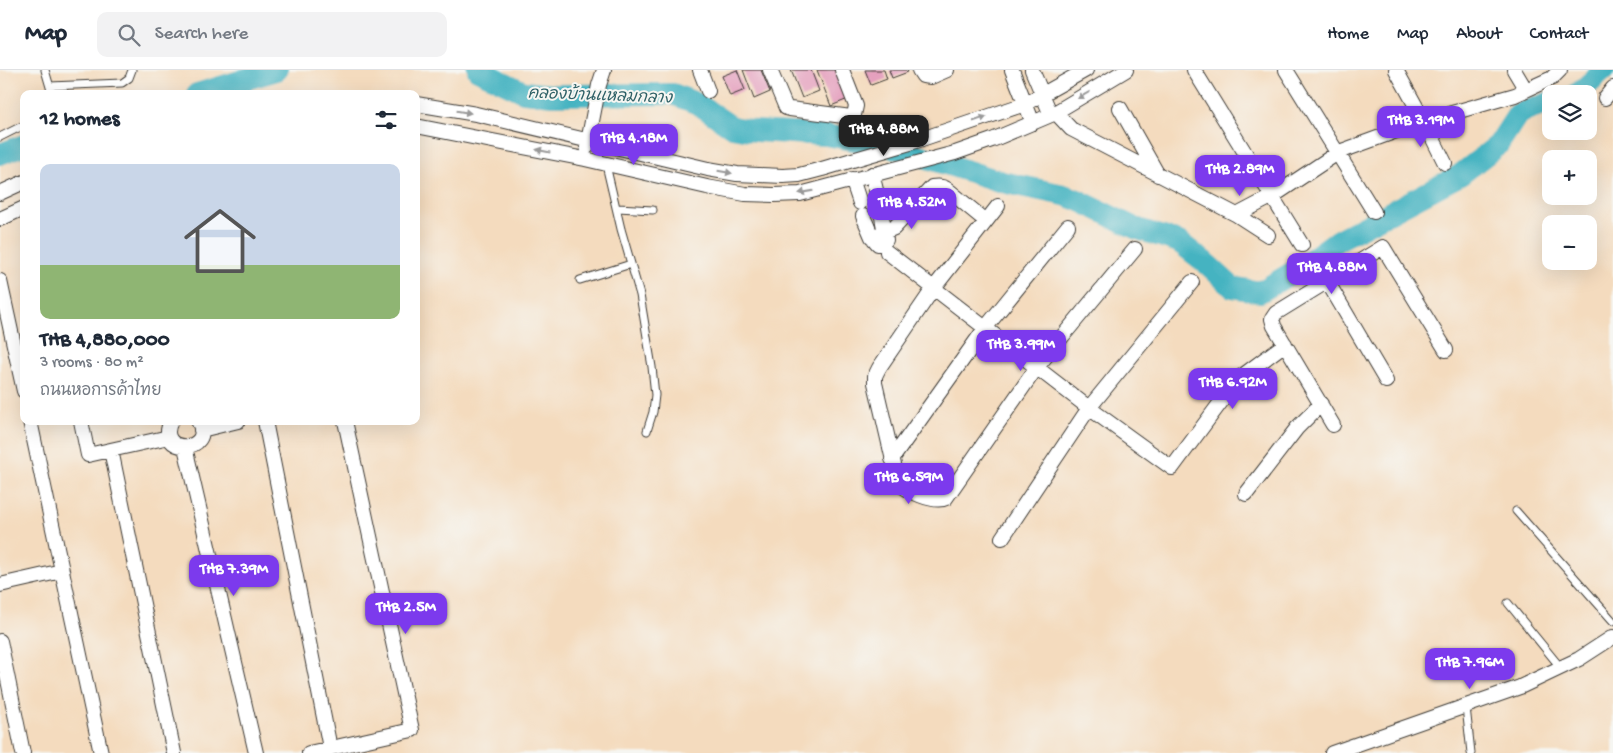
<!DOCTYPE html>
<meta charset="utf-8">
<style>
:root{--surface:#fff;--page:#f2f2f3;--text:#1f2937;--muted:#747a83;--line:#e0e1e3;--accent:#7c3aed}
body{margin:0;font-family:"Gochi Hand","Playpen Sans Thai",sans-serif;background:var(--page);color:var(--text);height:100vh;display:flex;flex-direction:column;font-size:19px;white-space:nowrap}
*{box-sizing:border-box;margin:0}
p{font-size:16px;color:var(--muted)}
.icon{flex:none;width:28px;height:28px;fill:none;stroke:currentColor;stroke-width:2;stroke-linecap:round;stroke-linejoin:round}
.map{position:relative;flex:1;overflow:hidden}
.panel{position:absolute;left:20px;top:20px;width:400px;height:335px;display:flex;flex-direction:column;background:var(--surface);border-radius:10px;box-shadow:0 5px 20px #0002}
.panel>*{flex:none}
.fabs{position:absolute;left:1542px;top:15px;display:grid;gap:10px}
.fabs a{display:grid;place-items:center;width:55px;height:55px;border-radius:10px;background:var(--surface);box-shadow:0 5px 20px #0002;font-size:25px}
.price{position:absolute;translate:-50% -42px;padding:0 11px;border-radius:10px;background:var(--accent);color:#fff;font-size:16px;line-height:32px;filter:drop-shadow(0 1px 2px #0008)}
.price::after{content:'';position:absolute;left:50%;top:30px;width:15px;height:11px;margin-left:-8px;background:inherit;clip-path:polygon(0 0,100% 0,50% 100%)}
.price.active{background:#222;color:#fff}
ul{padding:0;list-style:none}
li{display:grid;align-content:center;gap:10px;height:265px;padding:0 20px}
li+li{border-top:1px solid var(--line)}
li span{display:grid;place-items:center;height:155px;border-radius:10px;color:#555}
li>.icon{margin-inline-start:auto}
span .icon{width:90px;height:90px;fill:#fffc;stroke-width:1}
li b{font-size:21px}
h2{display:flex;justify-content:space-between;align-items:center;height:60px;padding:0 20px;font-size:21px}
header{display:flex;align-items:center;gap:30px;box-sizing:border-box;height:70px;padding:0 25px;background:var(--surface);border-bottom:1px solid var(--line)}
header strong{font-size:24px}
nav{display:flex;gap:28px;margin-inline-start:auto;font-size:18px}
.search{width:350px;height:45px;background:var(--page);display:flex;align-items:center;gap:12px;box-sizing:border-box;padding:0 18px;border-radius:10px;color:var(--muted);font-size:19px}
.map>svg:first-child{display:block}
</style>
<header>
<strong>Map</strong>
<div class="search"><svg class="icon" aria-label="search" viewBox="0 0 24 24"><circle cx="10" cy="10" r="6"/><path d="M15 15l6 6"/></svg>Search here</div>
<nav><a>Home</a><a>Map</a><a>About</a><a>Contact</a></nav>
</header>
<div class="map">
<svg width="1613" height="683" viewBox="0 0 1613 683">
<rect width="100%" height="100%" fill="#f6f6f2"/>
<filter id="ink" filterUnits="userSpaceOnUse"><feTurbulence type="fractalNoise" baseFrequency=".02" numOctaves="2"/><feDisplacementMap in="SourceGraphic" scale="10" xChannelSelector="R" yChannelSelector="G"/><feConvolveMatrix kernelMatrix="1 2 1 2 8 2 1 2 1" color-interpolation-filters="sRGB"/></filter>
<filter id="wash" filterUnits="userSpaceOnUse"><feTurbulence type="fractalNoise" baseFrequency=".0096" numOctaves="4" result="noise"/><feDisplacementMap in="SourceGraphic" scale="20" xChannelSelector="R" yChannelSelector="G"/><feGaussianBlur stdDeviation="1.12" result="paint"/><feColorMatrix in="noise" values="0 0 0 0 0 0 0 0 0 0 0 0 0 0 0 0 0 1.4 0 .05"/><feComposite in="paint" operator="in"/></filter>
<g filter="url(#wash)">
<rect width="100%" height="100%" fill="#f4dbbe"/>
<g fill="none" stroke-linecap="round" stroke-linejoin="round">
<path stroke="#45b3c1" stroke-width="22" d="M 478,0 L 524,22 L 553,25 L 673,24 L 698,34 L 732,57 L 755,61 L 826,65 L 896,78 L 1002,112 L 1064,125 L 1078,130 L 1135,158 L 1179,172 L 1206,193 L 1232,217 L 1260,222 L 1298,199 L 1338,170 L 1460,105 L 1498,75 L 1518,44 L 1551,32
M 197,24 L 277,0
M 1576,24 L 1580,22 L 1604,0
M 0,84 L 24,75"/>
</g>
<g id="blocks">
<path fill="#e49dbc" d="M 737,0 L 745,20 L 730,26 L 722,6 Z
M 743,0 L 761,0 L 770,22 L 754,29 Z
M 791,0 L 811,0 L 819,21 L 802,28 Z
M 817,0 L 836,0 L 848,29 L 831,36 Z
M 865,0 L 884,0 L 887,9 L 871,15 Z
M 889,0 L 907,0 L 908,2 L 892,8 Z"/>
</g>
</g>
<g filter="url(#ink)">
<use href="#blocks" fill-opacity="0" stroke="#3c3934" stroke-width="1"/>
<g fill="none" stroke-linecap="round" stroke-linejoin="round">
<g stroke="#3c3934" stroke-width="9">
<path id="lane" d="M 45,0 L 52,24
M 50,16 L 122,13 L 129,8 L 132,0
M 0,67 L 24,55
M 606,95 L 621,159 L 640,225 L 652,297 L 655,325 L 653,342 L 647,361
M 618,138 L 653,140
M 580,210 L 631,194
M 1516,441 L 1613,551
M 1508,533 L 1561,598
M 1466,637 L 1471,683"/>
</g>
<g stroke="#3c3934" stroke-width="16">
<path id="street" d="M 700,0 L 708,21
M 770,0 L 786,38 L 790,39 L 851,47 L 854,45 L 856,36 L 842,0
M 919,0 L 923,6 L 931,7 L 947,0
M 1012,0 L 1033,53
M 1032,0 L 1051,45
M 1194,0 L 1302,175
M 1286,0 L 1374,142
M 1396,0 L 1424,51 L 1445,93
M 1514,0 L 1526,20
M 1605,28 L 1613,18
M 416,34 L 476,44 L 708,99 L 737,104 L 783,106 L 799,105 L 822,99 L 910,73 L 1025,34 L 1086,0
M 1120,38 L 1158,105
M 1055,42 L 1071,59 L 1237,145 L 1273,126 L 1339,82 L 1424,51 L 1515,25 L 1552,8 L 1560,0
M 416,56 L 585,89 L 707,117 L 745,124 L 774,125 L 800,124 L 955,83 L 992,70 L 1051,45 L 1126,0
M 587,77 L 599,15 L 604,0
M 872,104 L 878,128
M 852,109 L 860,133
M 0,123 L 24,112
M 998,136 L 933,219 L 879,298 L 875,306 L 875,313 L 898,412 C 906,421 935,434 946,428 L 1037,297 L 1135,179
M 881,141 L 886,170
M 1237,145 L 1268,165
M 863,146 L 872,167 L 878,174
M 0,149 L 24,138
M 872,167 L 894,158 L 932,117 C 938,116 942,116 947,119 L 986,151
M 887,182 L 1089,338 L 1172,398 L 1238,309 L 1285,274
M 0,211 L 24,321
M 1327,211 L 1386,311
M 30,351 L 101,683
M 81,351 L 88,385 L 169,367
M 171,351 C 154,386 217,383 198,351
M 265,351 L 330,678
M 1333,355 L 1274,256 L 1272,249 L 1276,243 L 1383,177 L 1446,280
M 201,360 L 238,351
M 185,377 L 256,683
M 111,380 L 174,683
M 892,389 L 986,257 L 1068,156
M 1246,424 L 1297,358 L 1321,334
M 1002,468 L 1089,338 L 1192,212
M 0,515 L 62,501
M 0,571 L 23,683
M 309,683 L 412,660 L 345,351
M 1332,683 L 1520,617 L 1579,589 L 1613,567"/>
</g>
<use href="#lane" stroke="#fff" stroke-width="7"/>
<use href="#street" stroke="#fff" stroke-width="14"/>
</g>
<defs><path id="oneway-solid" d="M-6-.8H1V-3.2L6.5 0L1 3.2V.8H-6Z" transform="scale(1.25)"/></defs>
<g fill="#999">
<use href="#oneway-solid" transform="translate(1084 25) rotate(150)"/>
<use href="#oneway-solid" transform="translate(464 42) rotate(9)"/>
<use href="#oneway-solid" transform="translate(980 49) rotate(-19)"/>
<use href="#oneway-solid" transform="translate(543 81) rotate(-168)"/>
<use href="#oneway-solid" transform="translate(725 102) rotate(10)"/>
<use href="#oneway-solid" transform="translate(806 122) rotate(170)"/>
</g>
</g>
<g text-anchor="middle" stroke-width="4" stroke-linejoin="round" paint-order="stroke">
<g font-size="16" font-style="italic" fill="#2e6066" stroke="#f6f6f2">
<text transform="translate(600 24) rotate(2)" y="6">คลองบ้านแหลมกลาง</text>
</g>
</g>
</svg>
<div class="fabs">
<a><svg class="icon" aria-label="layers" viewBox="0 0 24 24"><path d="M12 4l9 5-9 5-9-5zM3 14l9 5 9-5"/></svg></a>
<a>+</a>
<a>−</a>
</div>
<b class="price" style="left:1421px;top:78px">THB 3.19M</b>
<b class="price active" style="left:884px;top:87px">THB 4.88M</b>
<b class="price" style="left:634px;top:96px">THB 4.18M</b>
<b class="price" style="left:1240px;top:127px">THB 2.89M</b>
<b class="price" style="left:912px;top:160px">THB 4.52M</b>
<b class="price" style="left:1332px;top:225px">THB 4.88M</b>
<b class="price" style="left:1021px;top:302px">THB 3.99M</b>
<b class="price" style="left:1233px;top:340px">THB 6.92M</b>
<b class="price" style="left:909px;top:435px">THB 6.59M</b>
<b class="price" style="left:234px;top:527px">THB 7.39M</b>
<b class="price" style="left:406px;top:565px">THB 2.5M</b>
<b class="price" style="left:1470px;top:620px">THB 7.96M</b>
<section class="panel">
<h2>12 homes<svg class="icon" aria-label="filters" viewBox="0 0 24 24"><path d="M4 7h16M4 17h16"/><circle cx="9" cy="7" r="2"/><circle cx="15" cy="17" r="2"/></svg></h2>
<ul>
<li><span style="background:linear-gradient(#c9d6e8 65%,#8fb573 0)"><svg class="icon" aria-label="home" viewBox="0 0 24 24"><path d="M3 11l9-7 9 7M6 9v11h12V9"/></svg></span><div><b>THB 4,880,000</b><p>3 rooms · 80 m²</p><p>ถนนหอการค้าไทย</p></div></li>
</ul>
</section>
</div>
